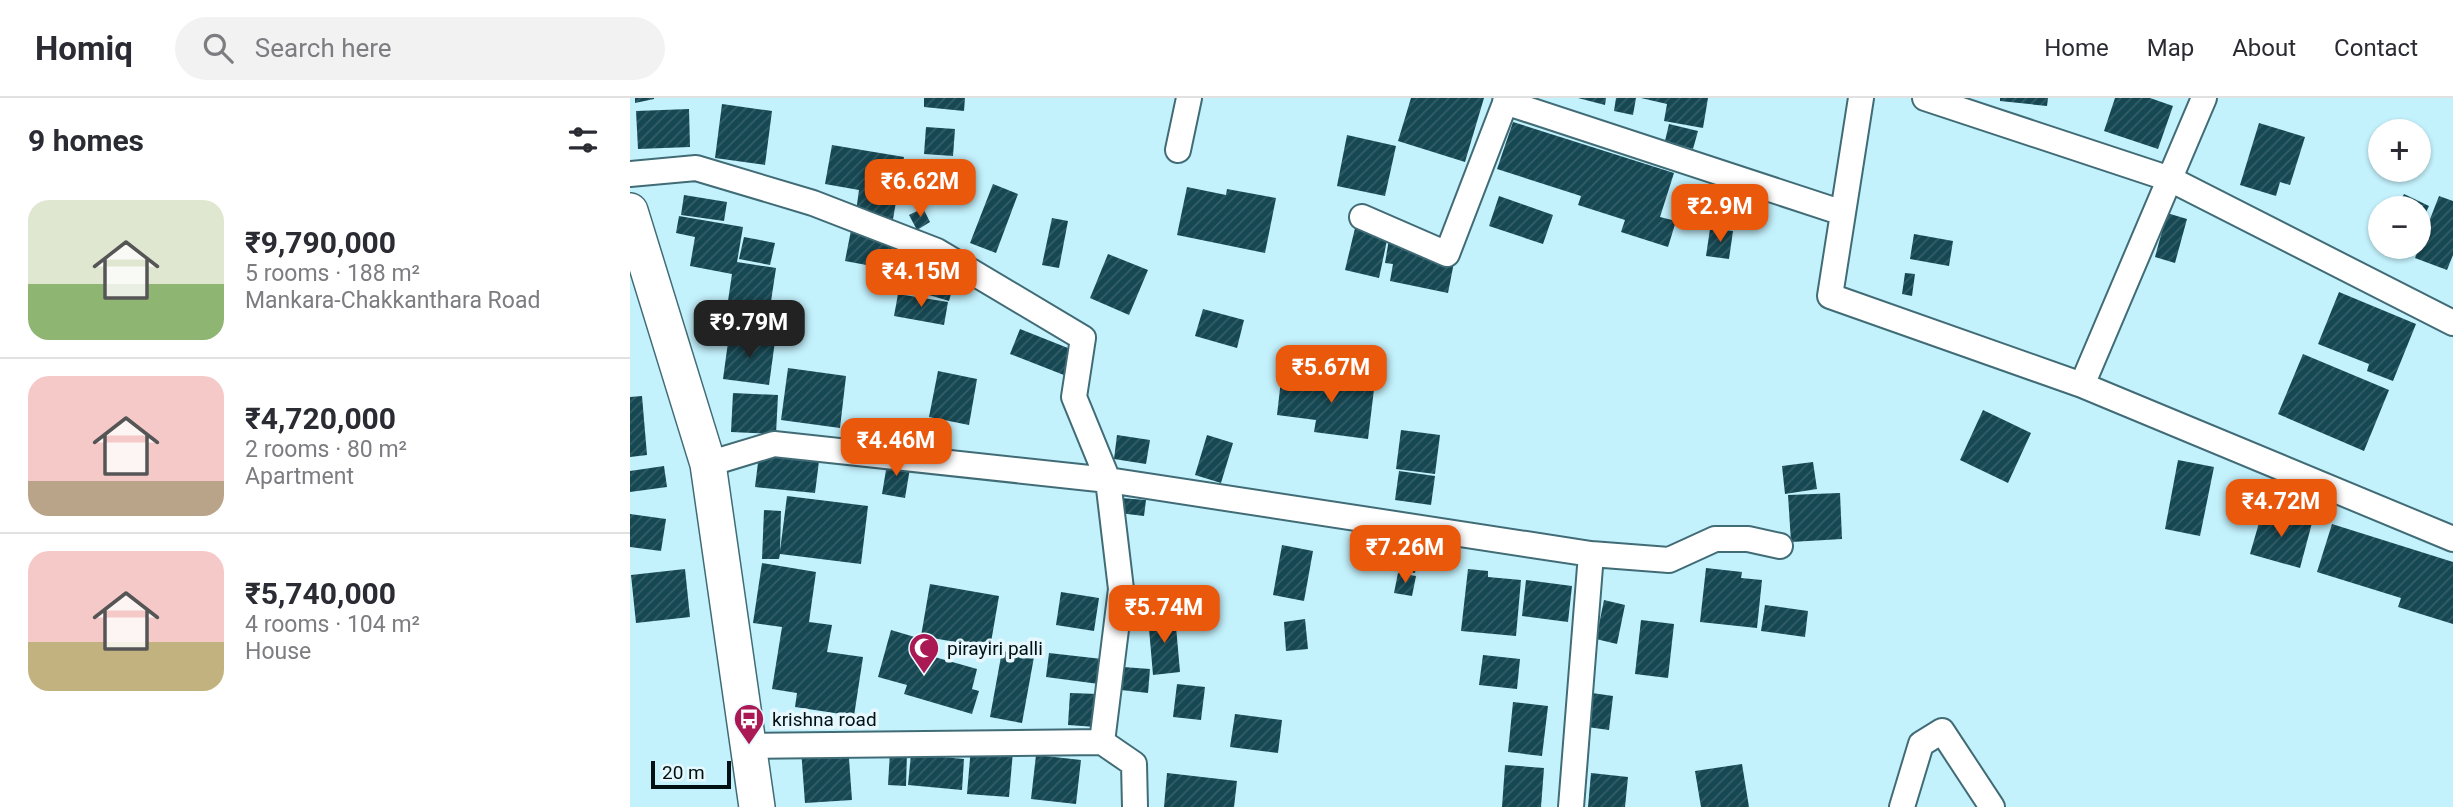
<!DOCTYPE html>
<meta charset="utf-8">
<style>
:root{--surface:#fff;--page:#f2f2f3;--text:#2b2b33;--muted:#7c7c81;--line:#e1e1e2;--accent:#ea580c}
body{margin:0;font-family:Roboto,sans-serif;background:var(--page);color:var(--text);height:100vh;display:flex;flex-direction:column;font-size:26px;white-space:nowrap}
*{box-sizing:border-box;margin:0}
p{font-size:23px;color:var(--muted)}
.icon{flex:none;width:38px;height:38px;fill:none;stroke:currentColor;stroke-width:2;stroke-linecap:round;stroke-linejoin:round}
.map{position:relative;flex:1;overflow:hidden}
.drawer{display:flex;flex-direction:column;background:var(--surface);width:630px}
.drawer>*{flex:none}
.buttons{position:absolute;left:1738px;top:21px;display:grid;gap:14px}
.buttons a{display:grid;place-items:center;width:63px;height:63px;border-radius:50%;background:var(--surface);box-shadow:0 2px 5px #0004;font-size:35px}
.scale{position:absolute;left:21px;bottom:18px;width:80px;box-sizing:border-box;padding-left:7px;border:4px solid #011013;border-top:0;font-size:19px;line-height:24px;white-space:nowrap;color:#011013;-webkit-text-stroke:5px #e6f8fd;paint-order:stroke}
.price{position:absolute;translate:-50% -60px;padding:0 16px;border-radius:14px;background:var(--accent);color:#fff;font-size:23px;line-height:46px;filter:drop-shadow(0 2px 4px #0008)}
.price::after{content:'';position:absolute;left:50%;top:42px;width:21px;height:16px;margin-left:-10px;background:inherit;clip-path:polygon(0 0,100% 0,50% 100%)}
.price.active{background:#222;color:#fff}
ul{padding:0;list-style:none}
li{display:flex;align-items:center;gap:21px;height:175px;padding:0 28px}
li+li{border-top:2px solid var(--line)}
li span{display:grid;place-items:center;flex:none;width:196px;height:140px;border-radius:21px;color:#555}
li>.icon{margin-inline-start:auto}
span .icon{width:84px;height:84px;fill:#fffc;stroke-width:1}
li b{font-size:30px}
h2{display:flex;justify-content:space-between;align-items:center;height:84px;padding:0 28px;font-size:30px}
header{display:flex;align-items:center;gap:42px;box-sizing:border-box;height:98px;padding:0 35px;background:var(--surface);border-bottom:2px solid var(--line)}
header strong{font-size:33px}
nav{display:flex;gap:38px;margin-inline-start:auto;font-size:24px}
.search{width:490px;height:63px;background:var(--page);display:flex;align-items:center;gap:18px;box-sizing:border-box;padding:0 24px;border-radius:38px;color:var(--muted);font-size:26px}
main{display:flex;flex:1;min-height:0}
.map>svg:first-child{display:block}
</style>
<header>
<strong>Homiq</strong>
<div class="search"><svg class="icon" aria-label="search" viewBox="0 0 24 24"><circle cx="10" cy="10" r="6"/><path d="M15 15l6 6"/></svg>Search here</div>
<nav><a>Home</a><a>Map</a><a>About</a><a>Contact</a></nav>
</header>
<main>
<section class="drawer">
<h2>9 homes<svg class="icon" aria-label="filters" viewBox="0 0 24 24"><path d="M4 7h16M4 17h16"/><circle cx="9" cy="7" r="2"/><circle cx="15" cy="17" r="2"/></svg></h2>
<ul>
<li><span style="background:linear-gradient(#dfe7d0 60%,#8fb573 0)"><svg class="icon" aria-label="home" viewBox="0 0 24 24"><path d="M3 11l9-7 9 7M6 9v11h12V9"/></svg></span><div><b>₹9,790,000</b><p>5 rooms · 188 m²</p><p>Mankara-Chakkanthara Road</p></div></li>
<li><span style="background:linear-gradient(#f6c9c9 75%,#b9a48a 0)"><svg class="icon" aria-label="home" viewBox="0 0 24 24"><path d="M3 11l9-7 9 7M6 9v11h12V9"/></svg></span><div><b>₹4,720,000</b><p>2 rooms · 80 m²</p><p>Apartment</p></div></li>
<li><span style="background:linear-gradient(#f6c9c9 65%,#c2b280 0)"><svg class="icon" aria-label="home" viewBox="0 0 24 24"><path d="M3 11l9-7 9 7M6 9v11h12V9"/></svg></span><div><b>₹5,740,000</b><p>4 rooms · 104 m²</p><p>House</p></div></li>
</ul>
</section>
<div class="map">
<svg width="1823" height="709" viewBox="0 0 1823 709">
<defs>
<pattern id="building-hatch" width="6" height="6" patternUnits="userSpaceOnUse" patternTransform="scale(1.75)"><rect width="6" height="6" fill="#164853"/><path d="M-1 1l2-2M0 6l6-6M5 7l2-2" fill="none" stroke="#355e67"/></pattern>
</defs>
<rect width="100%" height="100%" fill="#c3f1fc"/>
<path fill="url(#building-hatch)" d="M 5,0 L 24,0 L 24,1 L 5,5 Z
M 294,0 L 335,0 L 334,13 L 294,9 Z
M 781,0 L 854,0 L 835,64 L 768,43 Z
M 948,0 L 976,0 L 975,7 Z
M 986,0 L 1006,0 L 1003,17 L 984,13 Z
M 1011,0 L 1078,0 L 1073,30 L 1034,23 L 1037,6 Z
M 1370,0 L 1418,0 L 1417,8 L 1370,3 Z
M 1485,0 L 1520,0 L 1543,8 L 1528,51 L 1474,33 Z
M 92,6 L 142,13 L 135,67 L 85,60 Z
M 59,11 L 60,49 L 8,51 L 6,13 Z
M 883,24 L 1044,75 L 1030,119 L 1046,123 L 1038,149 L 991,134 L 995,122 L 948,107 L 951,98 L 867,71 Z
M 1629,25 L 1675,39 L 1660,87 L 1650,84 L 1646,98 L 1610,87 Z
M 1039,26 L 1068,33 L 1063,51 L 1035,43 Z
M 296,29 L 325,31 L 323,58 L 294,56 Z
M 717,37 L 766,48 L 755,98 L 707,88 Z
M 202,47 L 274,59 L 263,121 L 226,114 L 229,92 L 195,86 Z
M 363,86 L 388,96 L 366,155 L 340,145 Z
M 557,89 L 596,97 L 597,91 L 646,100 L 635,155 L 547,137 Z
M 1774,96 L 1799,108 L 1788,131 L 1788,110 L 1767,110 Z
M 54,97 L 97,104 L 94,123 L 51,117 Z
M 869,98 L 923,117 L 913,146 L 859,128 Z
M 1809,98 L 1823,103 L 1823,157 L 1817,172 L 1785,160 Z
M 293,110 L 300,124 L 287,132 L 279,117 Z
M 1537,115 L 1557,121 L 1545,165 L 1525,159 Z
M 49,118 L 113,129 L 107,164 L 146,170 L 137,230 L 95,223 L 102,176 L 60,168 L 65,139 L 46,135 Z
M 422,120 L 438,123 L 429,170 L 412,167 Z
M 223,122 L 266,131 L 258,171 L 215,163 Z
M 726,126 L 759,133 L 749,180 L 715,172 Z
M 1080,131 L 1103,133 L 1099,161 L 1076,158 Z
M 1284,136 L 1323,143 L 1319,168 L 1280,161 Z
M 114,139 L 145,145 L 140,167 L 109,161 Z
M 759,141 L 826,154 L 818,195 L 760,183 L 763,166 L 755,165 Z
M 478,156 L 518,172 L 499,217 L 460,200 Z
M 275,170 L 324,185 L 319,203 L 269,188 Z
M 1275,175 L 1285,176 L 1282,198 L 1272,196 Z
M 1709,194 L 1786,226 L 1763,283 L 1737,273 L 1739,266 L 1688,246 Z
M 268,196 L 318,204 L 314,227 L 264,218 Z
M 573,211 L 614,222 L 607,250 L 565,238 Z
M 390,231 L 448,254 L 439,279 L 380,256 Z
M 99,237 L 145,243 L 139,287 L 93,281 Z
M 1673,256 L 1759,292 L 1734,353 L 1648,316 Z
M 158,270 L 216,278 L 210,330 L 151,322 Z
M 308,273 L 347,281 L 339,327 L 299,319 Z
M 696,277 L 745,283 L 738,341 L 684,334 L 686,322 L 647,317 L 651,282 L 695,287 Z
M 103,295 L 148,297 L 146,336 L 101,334 Z
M 12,298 L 17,357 L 0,359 L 0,299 Z
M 1353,312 L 1401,335 L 1378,385 L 1330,362 Z
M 771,332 L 810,337 L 805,376 L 766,371 Z
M 487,337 L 520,342 L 516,366 L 484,361 Z
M 577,337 L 603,345 L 591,385 L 565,377 Z
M 131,340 L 191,347 L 185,395 L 125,389 Z
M 258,360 L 281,364 L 275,400 L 252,396 Z
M 1548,362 L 1584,369 L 1570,438 L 1535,431 Z
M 1183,364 L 1187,391 L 1155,396 L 1152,368 Z
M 34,368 L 37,389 L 0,394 L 0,373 Z
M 769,373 L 805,378 L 801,407 L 765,402 Z
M 1210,395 L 1212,441 L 1161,444 L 1158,397 Z
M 157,398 L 238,408 L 231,466 L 150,456 L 149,461 L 132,461 L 134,412 L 151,413 L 150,453 Z
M 491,400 L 516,402 L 514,418 L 489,415 Z
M 1633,411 L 1682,425 L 1670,470 L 1620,456 Z
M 0,416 L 36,421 L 31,453 L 0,449 Z
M 1702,426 L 1823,464 L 1823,526 L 1768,509 L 1771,500 L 1687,474 Z
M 652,447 L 683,453 L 674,503 L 643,497 Z
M 771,452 L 789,455 L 785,475 L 767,472 Z
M 132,465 L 186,474 L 179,524 L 202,527 L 197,554 L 233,559 L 224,618 L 165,609 L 167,595 L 142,591 L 152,529 L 123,525 Z
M 1076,470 L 1112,474 L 1111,480 L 1132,482 L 1127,530 L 1070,524 Z
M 55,471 L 60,519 L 6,525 L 1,477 Z
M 838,471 L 858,473 L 858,479 L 891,482 L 886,538 L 831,533 Z
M 768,475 L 786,478 L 782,498 L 764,495 Z
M 896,482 L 942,488 L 938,524 L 892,518 Z
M 300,486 L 369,498 L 360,550 L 291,538 Z
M 431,494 L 469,500 L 464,533 L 426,527 Z
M 974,502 L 995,507 L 987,546 L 966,541 Z
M 1135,507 L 1178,513 L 1175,539 L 1131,533 Z
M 545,517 L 550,574 L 523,577 L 518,519 Z
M 675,521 L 678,551 L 656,553 L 654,524 Z
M 1011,522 L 1044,526 L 1038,580 L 1005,576 Z
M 261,532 L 305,545 L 301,558 L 347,571 L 342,591 L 349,593 L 342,616 L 274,596 L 277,587 L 248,579 Z
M 372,553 L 404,559 L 392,625 L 360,619 Z
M 419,555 L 472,561 L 469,586 L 416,579 Z
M 853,557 L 890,561 L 887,591 L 849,587 Z
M 493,569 L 520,571 L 518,595 L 491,592 Z
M 547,586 L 575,589 L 571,622 L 543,619 Z
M 955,594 L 983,598 L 979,632 L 950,628 Z
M 440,595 L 468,596 L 466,629 L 438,627 Z
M 883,604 L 918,608 L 912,658 L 878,654 Z
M 605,616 L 652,622 L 648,655 L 600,649 Z
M 218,647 L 222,702 L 175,705 L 171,651 Z
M 341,649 L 383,653 L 379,699 L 337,696 Z
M 260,654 L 277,655 L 276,688 L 258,687 Z
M 281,656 L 334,661 L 332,692 L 278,687 Z
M 406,657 L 451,662 L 446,706 L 401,701 Z
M 1112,666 L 1119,709 L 1071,709 L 1065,673 Z
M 875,667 L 914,670 L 911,709 L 872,709 Z
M 537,675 L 607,683 L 604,709 L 534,709 Z
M 961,675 L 998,679 L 995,709 L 958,709 Z"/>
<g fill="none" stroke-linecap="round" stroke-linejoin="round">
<g stroke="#416c76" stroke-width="28">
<path id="street" d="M 1295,0 L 1540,81 L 1823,225
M 1574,0 L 1452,287 L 1823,441
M 875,4 L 1213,115 L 1200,198 L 1452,287
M 548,52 L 559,0
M 0,76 L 66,70 L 183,105 L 307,153 L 453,240 L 444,299 L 478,382 L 491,491 L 472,644 L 119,648
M 1213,115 L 1231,0
M 732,119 L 817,156 L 877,0
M 78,366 L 144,346 L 478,382 L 961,456 L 1039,462 L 1085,441 L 1118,441 L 1150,448
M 472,644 L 504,666 L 505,709
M 941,709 L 961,456
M 1272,709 L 1291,646 L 1312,633 L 1362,709"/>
</g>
<g stroke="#416c76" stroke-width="38">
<path id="secondary" d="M 0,113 L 78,366 L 127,709"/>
</g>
<use href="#street" stroke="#fff" stroke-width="24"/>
<use href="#secondary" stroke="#fff" stroke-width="35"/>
</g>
<defs>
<g id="mosque-pin" transform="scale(1.575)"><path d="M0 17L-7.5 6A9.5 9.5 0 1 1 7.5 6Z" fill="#aa1954" stroke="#e6f8fd"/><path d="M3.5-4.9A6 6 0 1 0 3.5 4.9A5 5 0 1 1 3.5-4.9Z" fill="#fff"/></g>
<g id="bus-pin" transform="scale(1.575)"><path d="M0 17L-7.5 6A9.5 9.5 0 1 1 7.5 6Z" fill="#aa1954" stroke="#e6f8fd"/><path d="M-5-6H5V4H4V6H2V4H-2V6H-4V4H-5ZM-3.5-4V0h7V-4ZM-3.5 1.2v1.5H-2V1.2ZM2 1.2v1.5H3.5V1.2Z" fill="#fff"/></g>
</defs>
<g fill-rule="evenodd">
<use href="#mosque-pin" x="294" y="550"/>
<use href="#bus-pin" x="119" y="621"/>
</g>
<g text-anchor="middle" stroke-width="7" stroke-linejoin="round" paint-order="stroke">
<g font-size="19" fill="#011013" stroke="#e6f8fd" text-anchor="start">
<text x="317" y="557">pirayiri palli</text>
<text x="142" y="628">krishna road</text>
</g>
</g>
</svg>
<div class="buttons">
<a>+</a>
<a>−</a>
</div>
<div class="scale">20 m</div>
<b class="price" style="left:290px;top:121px">₹6.62M</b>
<b class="price" style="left:1090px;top:146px">₹2.9M</b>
<b class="price" style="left:291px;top:211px">₹4.15M</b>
<b class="price active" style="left:119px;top:262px">₹9.79M</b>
<b class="price" style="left:701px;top:307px">₹5.67M</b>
<b class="price" style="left:266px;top:380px">₹4.46M</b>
<b class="price" style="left:1651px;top:441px">₹4.72M</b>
<b class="price" style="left:775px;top:487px">₹7.26M</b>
<b class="price" style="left:534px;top:547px">₹5.74M</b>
</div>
</main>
